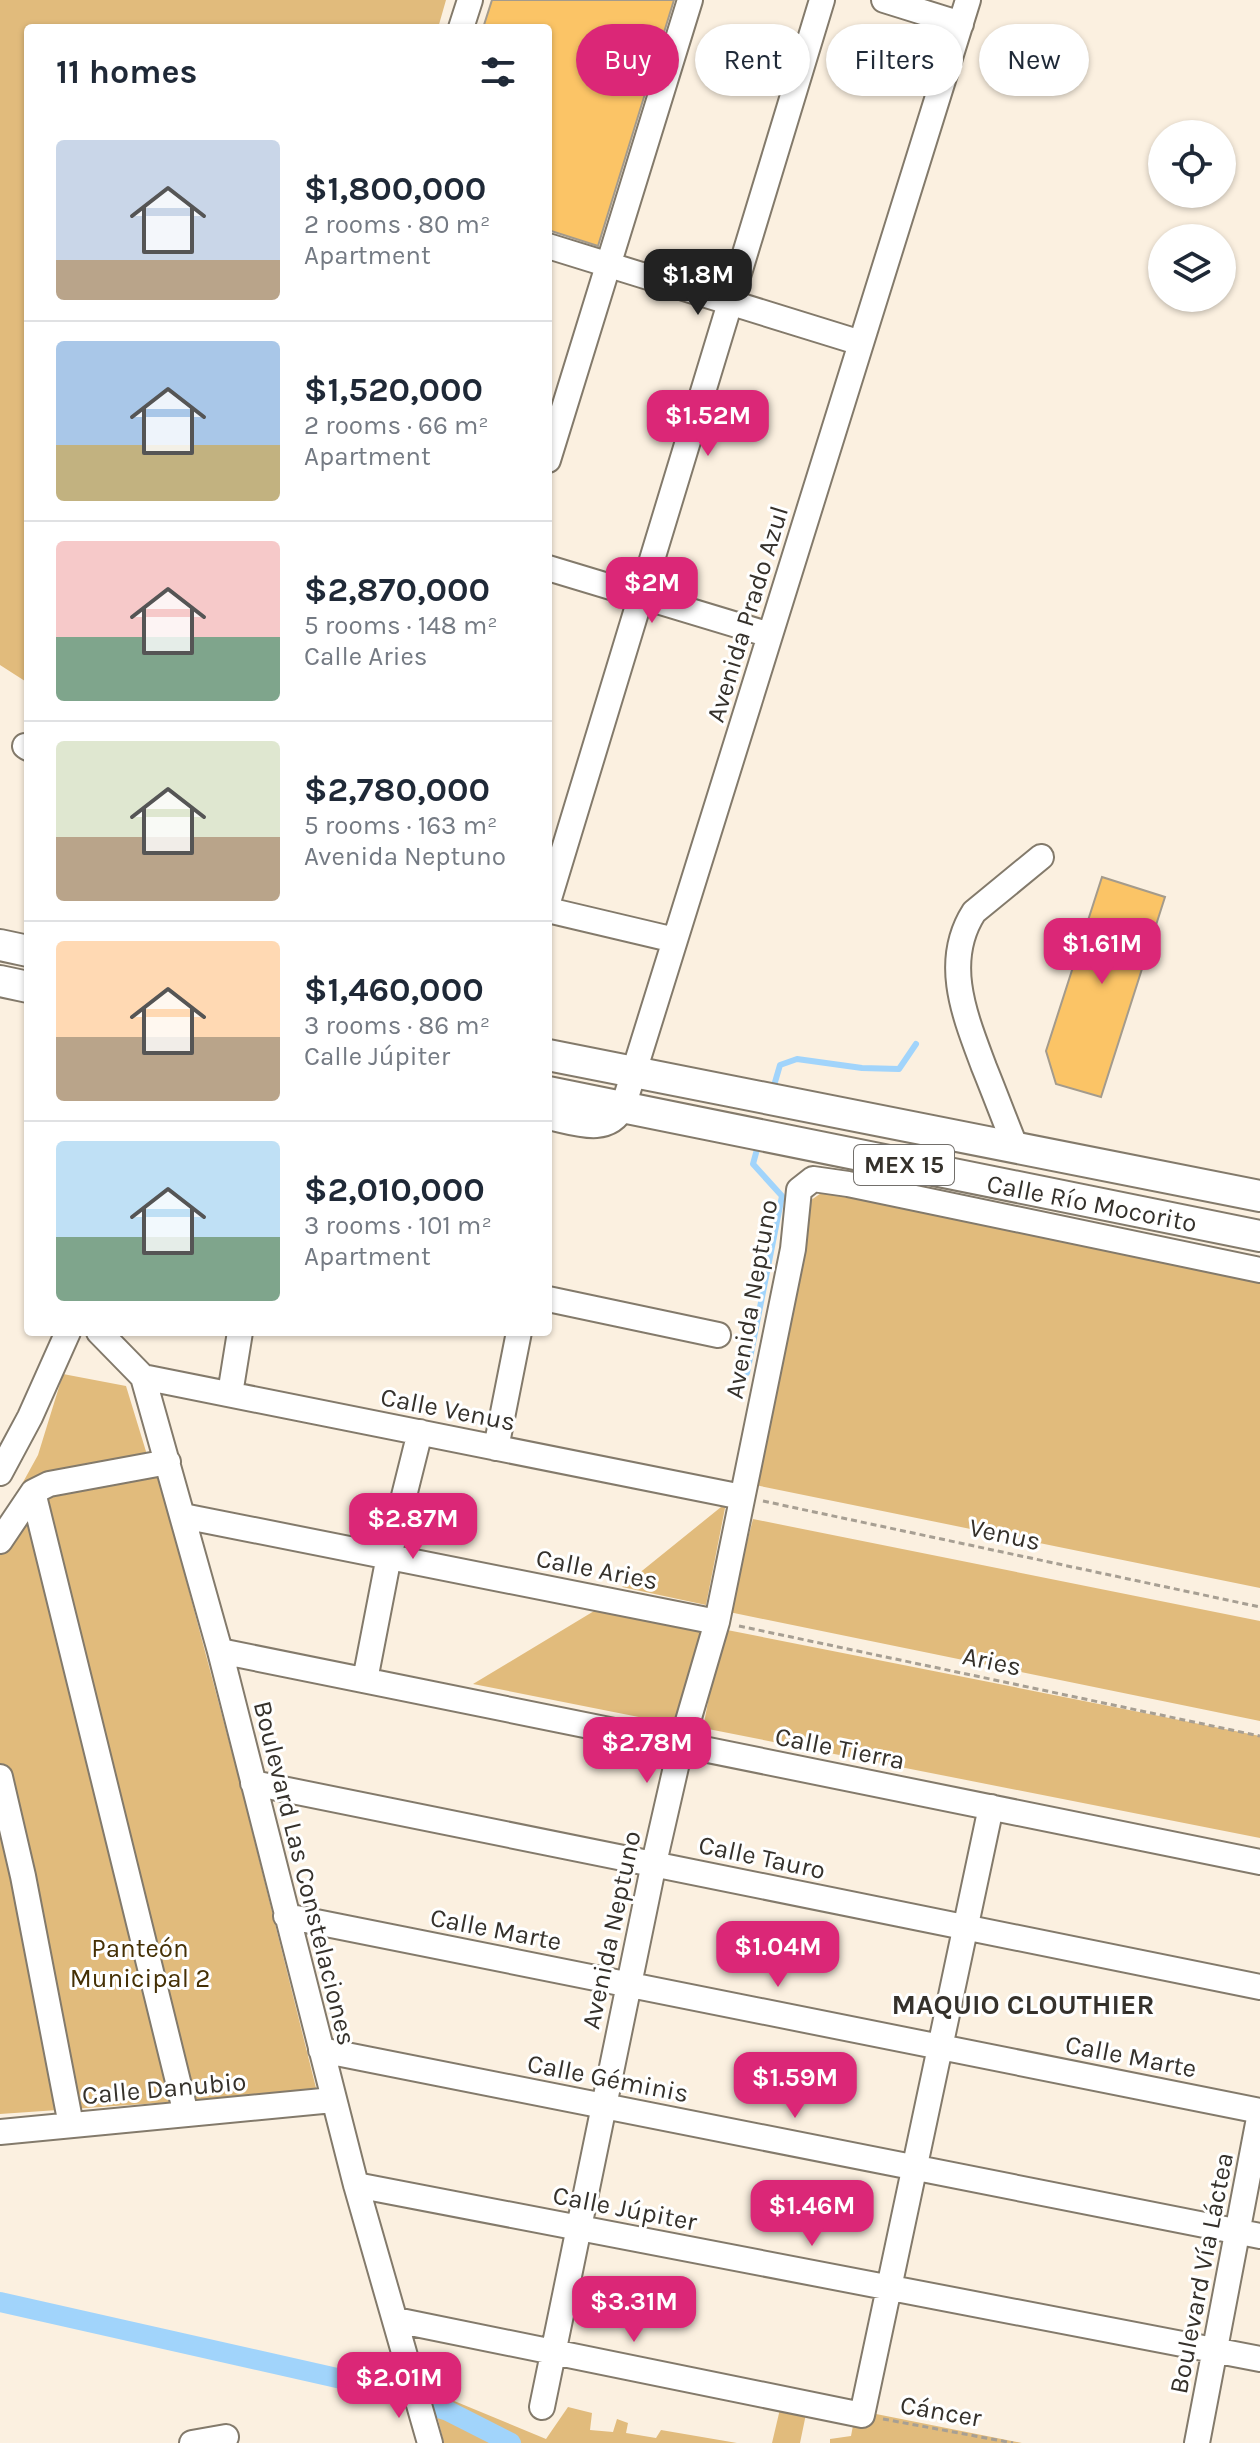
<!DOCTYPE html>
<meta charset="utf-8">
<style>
:root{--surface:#fff;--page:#f6f6f7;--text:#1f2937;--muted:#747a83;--line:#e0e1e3;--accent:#db2777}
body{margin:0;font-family:Karla,sans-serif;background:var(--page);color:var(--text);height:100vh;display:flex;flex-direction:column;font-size:30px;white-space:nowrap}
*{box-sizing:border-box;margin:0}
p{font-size:26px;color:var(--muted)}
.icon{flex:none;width:44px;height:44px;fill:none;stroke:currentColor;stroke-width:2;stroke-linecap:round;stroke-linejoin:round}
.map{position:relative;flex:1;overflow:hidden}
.sheet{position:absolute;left:24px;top:24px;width:528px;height:1312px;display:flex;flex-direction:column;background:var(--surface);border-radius:8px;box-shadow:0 2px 6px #0004}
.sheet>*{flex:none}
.top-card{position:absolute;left:576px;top:24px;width:564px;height:72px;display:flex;gap:16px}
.controls{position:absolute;left:1148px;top:120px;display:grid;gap:16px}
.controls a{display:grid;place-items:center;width:88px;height:88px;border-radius:50%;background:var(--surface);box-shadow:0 2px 6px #0004;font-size:40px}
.price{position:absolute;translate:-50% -68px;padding:0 18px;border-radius:16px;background:var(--accent);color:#fff;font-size:26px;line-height:52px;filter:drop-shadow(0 2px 4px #0008)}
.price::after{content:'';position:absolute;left:50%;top:48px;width:24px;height:18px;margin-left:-12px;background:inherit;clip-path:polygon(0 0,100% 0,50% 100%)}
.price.on{background:#222;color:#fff}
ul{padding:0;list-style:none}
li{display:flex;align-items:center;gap:24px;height:200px;padding:0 32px}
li+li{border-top:2px solid var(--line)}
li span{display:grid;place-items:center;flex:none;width:224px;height:160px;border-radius:8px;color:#555}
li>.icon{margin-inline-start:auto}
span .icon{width:96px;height:96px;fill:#fffc;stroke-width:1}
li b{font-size:34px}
h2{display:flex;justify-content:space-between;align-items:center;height:96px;padding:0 32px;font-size:34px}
.chip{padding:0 28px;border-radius:36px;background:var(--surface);box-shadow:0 2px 6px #0004;font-size:28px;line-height:72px}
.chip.on{background:var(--accent);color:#fff}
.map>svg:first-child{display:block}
</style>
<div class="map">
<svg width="1260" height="2443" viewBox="0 0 1260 2443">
<rect width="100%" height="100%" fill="#fbf0e0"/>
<path fill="#e1bb7c" d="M 0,0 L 446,0 L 438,28 L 28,28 L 28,683 L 0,665 Z
M 824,1191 L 1260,1283 L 1260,1588 L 755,1485 L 807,1203 Z
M 63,1374 L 126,1386 L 148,1458 L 160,1482 L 240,1783 L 317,2092 L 0,2114 L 0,1524 L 38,1455 Z
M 726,1503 L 706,1605 L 622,1587 Z
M 753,1519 L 1260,1621 L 1260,1721 L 729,1612 Z
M 604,1605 L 703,1625 L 679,1725 L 473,1684 Z
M 722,1629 L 1260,1736 L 1260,1838 L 703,1728 Z
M 447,2398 L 546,2439 L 568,2407 L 592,2413 L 590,2430 L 613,2432 L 617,2419 L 628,2423 L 626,2433 L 656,2438 L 661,2430 L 737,2443 L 444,2443 L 433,2400 Z
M 780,2409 L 806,2414 L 800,2443 L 772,2443 Z
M 856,2410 L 1022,2443 L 830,2443 L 830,2439 L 851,2436 Z"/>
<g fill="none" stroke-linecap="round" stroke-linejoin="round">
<path stroke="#a1d4fb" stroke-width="6" d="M 773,1089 L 780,1065 L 797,1059 L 862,1068 L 899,1069 L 916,1044
M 747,1373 L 782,1196 L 753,1164 L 759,1142"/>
<path stroke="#a1d4fb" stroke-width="20" d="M 0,2302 L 368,2385 L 448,2411 L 511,2443"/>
</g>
<path fill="#fbc466" stroke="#a49b8c" stroke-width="2" d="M 492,0 L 674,0 L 598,246 L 548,230 L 548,28 L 483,28 Z
M 1102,877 L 1165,897 L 1101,1097 L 1056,1084 L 1046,1051 Z"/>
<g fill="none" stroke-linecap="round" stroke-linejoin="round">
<g stroke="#837a6b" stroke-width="28">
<path id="minor" d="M 884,0 L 961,24
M 461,28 L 470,0
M 548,246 L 861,343
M 548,460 L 690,0
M 548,568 L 770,635
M 25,746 L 28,748
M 548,902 L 822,0
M 548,910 L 675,940
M 548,1117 C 574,1122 608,1137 623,1107 L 968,0
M 1016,1148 C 1005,1121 995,1094 984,1067 C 965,1016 942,962 974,912 L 1041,857
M 548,1299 L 718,1335
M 99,1332 L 143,1377 L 220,1651 L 356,2185 L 430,2443
M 143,1377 L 742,1497
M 230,1394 L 240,1332
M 496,1448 L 519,1332
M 168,1462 L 49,1484 L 33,1492 L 186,2114
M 0,1473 L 30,1417 L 68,1332
M 183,1516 L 717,1622
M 0,1541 L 33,1492
M 220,1651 L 1260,1862
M 365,1680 L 389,1556 L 420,1432
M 0,1777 L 23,1876 L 71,2125
M 253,1783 L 1260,1987
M 286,1916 L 1260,2111
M 321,2050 L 1260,2236
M 0,2132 L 333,2100
M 356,2185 L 1260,2359
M 396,2320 L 862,2415 L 991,1807
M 542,2407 L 654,1863 L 681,1745 L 717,1622 L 793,1249 L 799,1190 L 813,1179 L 848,1184 L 1260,1270
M 192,2443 L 226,2437
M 1197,2443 L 1260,2113"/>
</g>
<g stroke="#837a6b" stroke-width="34">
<path id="major" d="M 0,945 L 28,951
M 0,981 L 28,987
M 548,1055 L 1260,1196
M 548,1092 L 1260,1236"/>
</g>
<path stroke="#a79f93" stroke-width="3" stroke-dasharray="6 4" stroke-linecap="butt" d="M 763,1501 L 1260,1607
M 739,1626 L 1260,1736
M 883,2419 L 1013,2443"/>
<use href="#minor" stroke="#fff" stroke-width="24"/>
<use href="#major" stroke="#fff" stroke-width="30"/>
</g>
<g text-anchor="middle" stroke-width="6" stroke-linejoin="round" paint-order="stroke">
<rect fill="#fff" stroke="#726f6b" stroke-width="2" x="854" y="1145" width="100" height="40" rx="6"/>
<g font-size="24" font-weight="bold" fill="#35312b">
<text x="904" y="1173">MEX 15</text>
</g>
<g font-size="26" fill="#35312b" stroke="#fff">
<text transform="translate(747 614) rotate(-73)" y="9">Avenida Prado Azul</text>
<text transform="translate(1092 1203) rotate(11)" y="9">Calle Río Mocorito</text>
<text transform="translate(751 1299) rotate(-80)" y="9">Avenida Neptuno</text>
<text transform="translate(448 1409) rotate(11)" y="9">Calle Venus</text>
<text transform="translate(1005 1534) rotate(12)" y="9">Venus</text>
<text transform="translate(597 1569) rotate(11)" y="9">Calle Aries</text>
<text transform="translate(992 1661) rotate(12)" y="9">Aries</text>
<text transform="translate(840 1748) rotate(11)" y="9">Calle Tierra</text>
<text transform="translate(762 1857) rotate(12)" y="9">Calle Tauro</text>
<text transform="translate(305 1873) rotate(76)" y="9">Boulevard Las Constelaciones</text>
<text transform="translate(496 1929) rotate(11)" y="9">Calle Marte</text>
<text transform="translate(611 1930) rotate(-78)" y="9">Avenida Neptuno</text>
<text transform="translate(1131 2056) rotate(11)" y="9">Calle Marte</text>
<text transform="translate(608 2078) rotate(11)" y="9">Calle Géminis</text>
<text transform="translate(164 2088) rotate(-5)" y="9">Calle Danubio</text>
<text transform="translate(625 2208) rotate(11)" y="9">Calle Júpiter</text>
<text transform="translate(1201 2273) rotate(-79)" y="9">Boulevard Vía Láctea</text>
<text transform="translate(941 2411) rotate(10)" y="9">Cáncer</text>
</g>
<g font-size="26" fill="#453005" stroke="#fff">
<text x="140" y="1957">Panteón<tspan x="140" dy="30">Municipal 2</tspan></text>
</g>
<g font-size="28" font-weight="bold" fill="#35312b" stroke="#fff">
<text x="1023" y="2014">MAQUIO CLOUTHIER</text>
</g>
</g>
</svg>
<div class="controls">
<a><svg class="icon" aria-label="locate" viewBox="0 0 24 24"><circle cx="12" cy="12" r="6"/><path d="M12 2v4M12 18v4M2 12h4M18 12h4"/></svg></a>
<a><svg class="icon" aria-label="layers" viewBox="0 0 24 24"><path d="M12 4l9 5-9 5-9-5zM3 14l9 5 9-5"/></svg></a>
</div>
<b class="price on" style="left:698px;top:317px">$1.8M</b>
<b class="price" style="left:708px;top:458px">$1.52M</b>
<b class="price" style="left:652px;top:625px">$2M</b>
<b class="price" style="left:1102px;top:986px">$1.61M</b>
<b class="price" style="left:413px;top:1561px">$2.87M</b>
<b class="price" style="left:647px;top:1785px">$2.78M</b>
<b class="price" style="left:778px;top:1989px">$1.04M</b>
<b class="price" style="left:795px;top:2120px">$1.59M</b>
<b class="price" style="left:812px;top:2248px">$1.46M</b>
<b class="price" style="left:634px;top:2344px">$3.31M</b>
<b class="price" style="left:399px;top:2420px">$2.01M</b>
<div class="top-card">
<a class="chip on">Buy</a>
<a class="chip">Rent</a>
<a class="chip">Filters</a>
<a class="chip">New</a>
</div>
<section class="sheet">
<h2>11 homes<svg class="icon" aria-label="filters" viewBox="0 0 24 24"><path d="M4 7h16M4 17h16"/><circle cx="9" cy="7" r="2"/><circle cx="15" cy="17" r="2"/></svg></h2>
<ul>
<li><span style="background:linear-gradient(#c9d6e8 75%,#b9a48a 0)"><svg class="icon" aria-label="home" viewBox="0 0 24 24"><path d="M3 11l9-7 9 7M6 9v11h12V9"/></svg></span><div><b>$1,800,000</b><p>2 rooms · 80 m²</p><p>Apartment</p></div></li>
<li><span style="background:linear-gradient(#a9c7e8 65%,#c2b280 0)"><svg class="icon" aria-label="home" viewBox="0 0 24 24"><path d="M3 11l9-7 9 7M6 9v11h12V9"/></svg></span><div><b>$1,520,000</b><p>2 rooms · 66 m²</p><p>Apartment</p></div></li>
<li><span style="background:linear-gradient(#f6c9c9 60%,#7fa58c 0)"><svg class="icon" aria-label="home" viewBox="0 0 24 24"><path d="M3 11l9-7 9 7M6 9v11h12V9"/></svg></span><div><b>$2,870,000</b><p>5 rooms · 148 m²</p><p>Calle Aries</p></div></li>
<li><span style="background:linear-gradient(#dfe7d0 60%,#b9a48a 0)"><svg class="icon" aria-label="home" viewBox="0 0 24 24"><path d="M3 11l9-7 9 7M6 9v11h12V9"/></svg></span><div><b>$2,780,000</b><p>5 rooms · 163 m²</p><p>Avenida Neptuno</p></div></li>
<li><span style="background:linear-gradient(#ffd9b3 60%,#b9a48a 0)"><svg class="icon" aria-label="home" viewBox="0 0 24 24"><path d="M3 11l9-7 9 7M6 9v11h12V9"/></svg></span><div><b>$1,460,000</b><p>3 rooms · 86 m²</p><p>Calle Júpiter</p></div></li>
<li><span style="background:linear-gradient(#bfe0f5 60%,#7fa58c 0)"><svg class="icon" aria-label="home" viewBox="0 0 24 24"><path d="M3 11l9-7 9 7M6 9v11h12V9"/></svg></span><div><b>$2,010,000</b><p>3 rooms · 101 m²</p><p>Apartment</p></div></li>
</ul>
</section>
</div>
